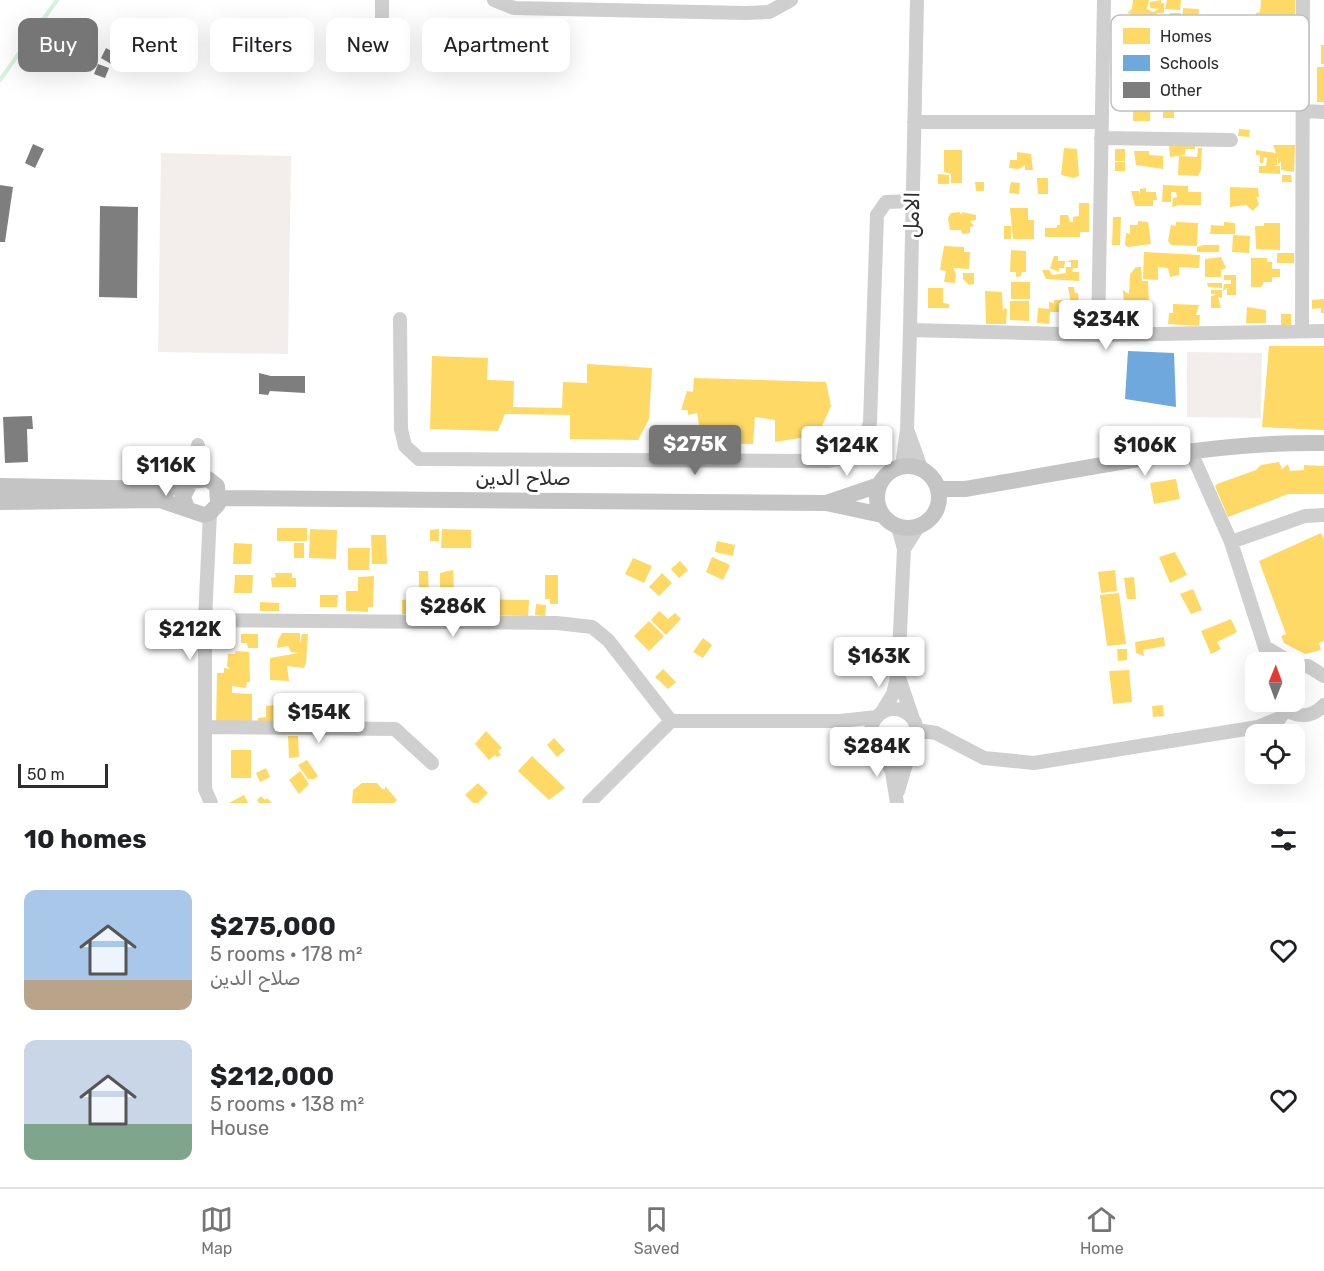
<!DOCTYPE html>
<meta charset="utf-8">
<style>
:root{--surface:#fff;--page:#f2f2f2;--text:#202124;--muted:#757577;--line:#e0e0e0;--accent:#767676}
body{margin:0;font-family:Rubik,Cairo,sans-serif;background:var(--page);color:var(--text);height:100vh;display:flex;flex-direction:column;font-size:22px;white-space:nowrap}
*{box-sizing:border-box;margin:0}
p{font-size:20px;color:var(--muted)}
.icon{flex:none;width:33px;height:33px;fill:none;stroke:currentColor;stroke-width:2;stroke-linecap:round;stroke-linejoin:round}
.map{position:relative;height:803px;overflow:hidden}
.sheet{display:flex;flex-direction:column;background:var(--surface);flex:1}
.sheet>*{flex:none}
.guide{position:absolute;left:18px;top:18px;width:600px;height:54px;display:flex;gap:12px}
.needle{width:39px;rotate:1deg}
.fabs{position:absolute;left:1245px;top:652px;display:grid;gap:12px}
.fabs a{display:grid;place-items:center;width:60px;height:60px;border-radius:12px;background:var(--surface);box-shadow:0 6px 24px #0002;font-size:30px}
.scale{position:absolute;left:18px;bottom:15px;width:90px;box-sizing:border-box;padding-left:6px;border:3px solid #2d2d2d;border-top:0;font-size:16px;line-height:21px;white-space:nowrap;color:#2d2d2d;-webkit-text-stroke:4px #fff;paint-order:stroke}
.price{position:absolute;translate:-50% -51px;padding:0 14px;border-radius:6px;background:#fff;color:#222;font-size:20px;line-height:39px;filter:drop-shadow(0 2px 3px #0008)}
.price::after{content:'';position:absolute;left:50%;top:36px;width:18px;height:14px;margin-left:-9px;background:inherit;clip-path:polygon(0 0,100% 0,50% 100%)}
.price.on{background:var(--accent);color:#fff}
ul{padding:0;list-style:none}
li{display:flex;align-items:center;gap:18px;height:150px;padding:0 24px}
li span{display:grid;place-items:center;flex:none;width:168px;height:120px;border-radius:12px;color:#555}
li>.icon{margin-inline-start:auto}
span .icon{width:72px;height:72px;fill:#fffc;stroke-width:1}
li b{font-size:26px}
h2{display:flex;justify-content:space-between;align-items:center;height:72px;padding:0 24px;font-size:26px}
.chip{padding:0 21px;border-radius:12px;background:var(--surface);box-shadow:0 6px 24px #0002;font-size:21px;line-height:54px}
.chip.on{background:var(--accent);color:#fff}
.tabs{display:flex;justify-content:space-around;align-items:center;height:84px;border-top:2px solid var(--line);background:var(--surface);font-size:16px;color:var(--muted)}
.tabs a{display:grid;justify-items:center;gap:3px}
.tabs .on{color:var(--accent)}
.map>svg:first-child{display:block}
</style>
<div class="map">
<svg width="1324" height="803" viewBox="0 0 1324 803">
<rect width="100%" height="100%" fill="#fff"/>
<path fill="#f3eeeb" d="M 161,153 L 291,156 L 288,354 L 158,352 Z
M 1187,352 L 1262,353 L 1261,418 L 1187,417 Z"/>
<path fill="#ffd966" d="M 1133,0 L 1149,0 L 1147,9 L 1153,12 L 1159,9 L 1150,8 L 1150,2 L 1161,0 L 1161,3 L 1164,3 L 1164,13 L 1157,13 L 1158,21 L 1131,22 L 1131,14 L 1127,13 L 1132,9 Z
M 1167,0 L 1181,0 L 1180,10 L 1165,9 Z
M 1261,0 L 1295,0 L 1295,23 L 1256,22 L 1256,13 L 1260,12 Z
M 1183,8 L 1199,9 L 1198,24 L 1182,23 Z
M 1170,13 L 1181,13 L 1180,25 L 1170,24 Z
M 1321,45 L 1324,45 L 1324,64 L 1321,64 Z
M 1317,67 L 1324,67 L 1324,102 L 1317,102 Z
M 1135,73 L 1152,74 L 1150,121 L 1133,121 Z
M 1163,106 L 1174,106 L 1174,118 L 1163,118 Z
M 1239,129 L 1250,130 L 1249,137 L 1238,136 Z
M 1195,141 L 1195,149 L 1185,149 L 1185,155 L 1170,157 L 1169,145 Z
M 1273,145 L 1295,145 L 1294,172 L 1281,170 L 1281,161 L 1278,165 L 1278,154 L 1277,165 L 1273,166 L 1280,166 L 1280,174 L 1259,173 L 1259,166 L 1266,166 L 1267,158 L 1264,157 L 1263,163 L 1260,163 L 1260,155 L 1256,155 L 1256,150 L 1276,153 Z
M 1064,148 L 1077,149 L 1079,176 L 1073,178 L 1061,175 Z
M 1198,148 L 1202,148 L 1201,170 L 1198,176 L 1178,175 L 1179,156 L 1197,157 Z
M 1115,149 L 1125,149 L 1125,161 L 1115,161 Z
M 944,150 L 962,150 L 962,183 L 951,183 L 951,174 L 944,172 Z
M 1134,151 L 1149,151 L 1149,155 L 1163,156 L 1163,169 L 1136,165 Z
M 1017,152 L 1031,154 L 1033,170 L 1025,170 L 1025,165 L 1019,169 L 1009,168 L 1010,160 L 1017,160 Z
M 1115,162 L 1125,162 L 1125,171 L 1115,171 Z
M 938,174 L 949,175 L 949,184 L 938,184 Z
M 1282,175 L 1291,175 L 1292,182 L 1282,182 Z
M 1037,178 L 1048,178 L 1048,194 L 1038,194 Z
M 975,182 L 984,182 L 984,191 L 976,191 Z
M 1011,182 L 1020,183 L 1019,194 L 1009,193 Z
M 1163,185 L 1188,186 L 1188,192 L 1201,192 L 1201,205 L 1179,205 L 1172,207 L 1173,198 L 1177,197 L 1176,192 L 1171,192 L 1171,202 L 1162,202 Z
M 1230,187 L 1258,188 L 1259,197 L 1256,197 L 1259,204 L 1253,211 L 1246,205 L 1230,207 Z
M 1146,188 L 1146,192 L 1156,192 L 1157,200 L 1153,200 L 1153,206 L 1135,206 L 1131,191 L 1139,191 L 1140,196 L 1140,189 Z
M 1079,203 L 1089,203 L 1089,232 L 1080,232 L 1080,237 L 1045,237 L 1045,228 L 1057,228 L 1057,225 L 1060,225 L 1060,215 L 1068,215 L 1070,222 L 1073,222 L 1073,217 L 1079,216 Z
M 1010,208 L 1028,208 L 1028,220 L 1034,220 L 1034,239 L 1013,239 Z
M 959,212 L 962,215 L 962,212 L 976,215 L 976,220 L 970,221 L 974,226 L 970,227 L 970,233 L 962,234 L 961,230 L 950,230 L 948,218 L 951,213 Z
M 1113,217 L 1121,217 L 1120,245 L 1112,245 Z
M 1138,221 L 1148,222 L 1151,244 L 1128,247 L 1125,245 L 1126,233 L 1130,234 L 1130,225 L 1138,225 Z
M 1176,222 L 1198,223 L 1197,246 L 1171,245 L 1168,241 L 1171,225 L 1176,226 Z
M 1224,222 L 1235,223 L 1235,234 L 1210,234 L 1211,225 L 1224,226 Z
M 1264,223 L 1280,223 L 1280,250 L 1256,249 L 1255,226 L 1264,226 Z
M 1004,226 L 1011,226 L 1011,239 L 1004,239 Z
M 1233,235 L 1250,236 L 1249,253 L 1232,252 Z
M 1203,245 L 1219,245 L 1219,252 L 1197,252 L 1197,247 Z
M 944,246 L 964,247 L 964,252 L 970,252 L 969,269 L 953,268 L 956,274 L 955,283 L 944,282 L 946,271 L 940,270 Z
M 1011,250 L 1026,251 L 1026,272 L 1022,272 L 1021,276 L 1016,277 L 1016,272 L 1010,272 Z
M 1144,252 L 1200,255 L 1199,268 L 1179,267 L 1179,275 L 1170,277 L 1168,268 L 1158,267 L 1158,280 L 1143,279 Z
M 1277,253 L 1294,253 L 1294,263 L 1277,263 Z
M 1054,256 L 1058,256 L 1058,261 L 1065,261 L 1064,268 L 1059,268 L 1059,272 L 1050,268 Z
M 1221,257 L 1226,268 L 1221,270 L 1221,277 L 1205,277 L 1205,259 Z
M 1251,258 L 1267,258 L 1267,262 L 1272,262 L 1272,269 L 1280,269 L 1280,277 L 1272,277 L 1272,282 L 1264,282 L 1261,287 L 1251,287 Z
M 1071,260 L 1078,260 L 1078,268 L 1073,268 L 1072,272 L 1079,272 L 1079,281 L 1046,279 L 1042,270 L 1049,270 L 1052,275 L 1066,273 L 1066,267 L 1071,267 L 1071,262 L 1066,262 Z
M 1136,267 L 1141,267 L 1142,281 L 1148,281 L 1149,303 L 1124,304 L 1123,290 L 1129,294 L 1130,274 Z
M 963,273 L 974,273 L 974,284 L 969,285 L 963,279 Z
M 1224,275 L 1236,275 L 1236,295 L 1227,295 L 1227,288 L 1223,291 L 1224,284 L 1231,284 L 1231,280 L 1224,280 Z
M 1011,282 L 1030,282 L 1030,299 L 1011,299 Z
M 1207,283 L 1222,283 L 1222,288 L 1208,287 Z
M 1068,287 L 1074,287 L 1075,293 L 1078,293 L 1079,309 L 1072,309 Z
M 928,288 L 943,288 L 943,303 L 949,304 L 949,308 L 928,308 Z
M 1211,290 L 1222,290 L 1222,298 L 1218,297 L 1221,308 L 1211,308 L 1211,296 L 1217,294 L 1211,294 Z
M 985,291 L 1002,292 L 1003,313 L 1004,308 L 1007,309 L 1006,324 L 986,324 Z
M 1324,299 L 1324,313 L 1321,313 L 1321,308 L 1312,309 L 1312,300 Z
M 1054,300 L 1071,300 L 1071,312 L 1050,312 L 1049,324 L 1037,323 L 1038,308 L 1049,309 L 1049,302 L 1054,303 Z
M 1010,301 L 1029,301 L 1029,321 L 1010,320 Z
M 1173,304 L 1199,305 L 1196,315 L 1200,315 L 1199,326 L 1168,324 L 1169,313 L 1173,313 Z
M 1247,307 L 1266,310 L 1266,323 L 1246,323 Z
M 1071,312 L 1080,312 L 1079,324 L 1071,325 Z
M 1281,314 L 1291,314 L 1291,325 L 1281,325 Z
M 1269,346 L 1324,346 L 1324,430 L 1262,427 Z
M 432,356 L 488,358 L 487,380 L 514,381 L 513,407 L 562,408 L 563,382 L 587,383 L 587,364 L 652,368 L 649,419 L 638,440 L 570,439 L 570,415 L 505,414 L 498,431 L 430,429 Z
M 694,378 L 826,382 L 831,406 L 818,435 L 775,442 L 775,420 L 755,417 L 753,444 L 707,443 L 700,430 L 697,413 L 688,415 L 688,410 L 681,410 L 687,391 L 693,392 Z
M 1279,462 L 1282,469 L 1288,464 L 1290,471 L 1304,470 L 1304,465 L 1324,466 L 1324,494 L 1288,494 L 1228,517 L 1215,486 L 1217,484 L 1256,470 L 1261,465 Z
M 1176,479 L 1180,499 L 1154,504 L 1150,483 Z
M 277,528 L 307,528 L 307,541 L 277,541 Z
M 310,529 L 337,530 L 336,559 L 309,558 Z
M 439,529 L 439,541 L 430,541 L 430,530 Z
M 442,529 L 471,530 L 471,548 L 441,548 Z
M 1321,533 L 1324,540 L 1324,641 L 1319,643 L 1321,650 L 1305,654 L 1284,643 L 1281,636 L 1286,634 L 1259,561 Z
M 371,535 L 386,535 L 387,564 L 372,564 Z
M 717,541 L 735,545 L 733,556 L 715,552 Z
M 234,543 L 252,544 L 251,564 L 233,564 Z
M 294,543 L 304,543 L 304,558 L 294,558 Z
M 348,548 L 370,548 L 369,570 L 348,570 Z
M 1175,552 L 1187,575 L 1170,583 L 1159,557 Z
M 712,557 L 730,565 L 723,580 L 706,572 Z
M 633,558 L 652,566 L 644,583 L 625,574 Z
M 680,561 L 688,570 L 679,578 L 671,569 Z
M 453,570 L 454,590 L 450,590 L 450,601 L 440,600 L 440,573 Z
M 1115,570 L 1117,591 L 1101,593 L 1098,572 Z
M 419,571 L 428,571 L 429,598 L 419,599 Z
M 275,573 L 292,573 L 292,578 L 296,578 L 296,587 L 272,587 L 271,578 L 276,577 Z
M 662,573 L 672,583 L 659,596 L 649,587 Z
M 235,575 L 253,575 L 252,593 L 234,593 Z
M 545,575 L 558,575 L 558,604 L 550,604 L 550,599 L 545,599 Z
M 374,576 L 373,607 L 368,607 L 368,612 L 346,611 L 346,591 L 358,591 L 358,577 Z
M 1134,577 L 1136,599 L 1127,599 L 1124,578 Z
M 1193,589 L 1202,610 L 1191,614 L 1180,594 Z
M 1119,593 L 1126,644 L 1107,646 L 1100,595 Z
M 320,595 L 338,595 L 337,607 L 320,607 Z
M 414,599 L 414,603 L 429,602 L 429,614 L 402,614 L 402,600 Z
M 471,599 L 529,600 L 528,616 L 471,614 Z
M 260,602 L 279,603 L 279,611 L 260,611 Z
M 536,604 L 546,605 L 545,616 L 535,615 Z
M 659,611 L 668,619 L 675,613 L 681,619 L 666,635 L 651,620 Z
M 1231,619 L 1237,632 L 1217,642 L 1221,649 L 1211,654 L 1201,631 Z
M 649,621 L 664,636 L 649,651 L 634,636 Z
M 282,633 L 300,633 L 300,643 L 302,634 L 308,634 L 306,663 L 304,668 L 287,666 L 289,681 L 270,680 L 270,658 L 299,653 L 291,652 L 288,646 L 277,648 L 278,640 Z
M 241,634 L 258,634 L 258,648 L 248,648 L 247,643 L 241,643 Z
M 1164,637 L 1165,646 L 1143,650 L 1144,656 L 1136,653 L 1135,642 Z
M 703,638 L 712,645 L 703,658 L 693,652 Z
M 1117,649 L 1127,649 L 1127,660 L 1118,661 Z
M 236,651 L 249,652 L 250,682 L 247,682 L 246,688 L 232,686 L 232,693 L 252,694 L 252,723 L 216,725 L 217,673 L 224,673 L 224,668 L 230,669 L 227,666 L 228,654 L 235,654 Z
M 663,669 L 676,682 L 668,689 L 655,677 Z
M 1129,670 L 1132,702 L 1113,704 L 1109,671 Z
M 275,705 L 275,724 L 258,723 L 258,718 L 266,717 L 266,706 Z
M 1163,705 L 1164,716 L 1153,717 L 1152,706 Z
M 486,731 L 502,748 L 498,751 L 501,755 L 497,757 L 495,755 L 489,760 L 475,744 Z
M 288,736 L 298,736 L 299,757 L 289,758 Z
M 554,738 L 565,750 L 557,757 L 547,745 Z
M 231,750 L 251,750 L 251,778 L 231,778 Z
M 532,756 L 565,788 L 549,800 L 518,771 Z
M 307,760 L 318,776 L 314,779 L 308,779 L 298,765 Z
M 266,768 L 270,777 L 260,782 L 256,773 Z
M 300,771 L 309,784 L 299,794 L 289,780 Z
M 362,783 L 377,783 L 382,789 L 385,789 L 385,786 L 397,800 L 394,803 L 352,803 L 353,790 Z
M 478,783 L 488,793 L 478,803 L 473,803 L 465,795 Z
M 244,795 L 248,803 L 229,803 Z
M 261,796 L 265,800 L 267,798 L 272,803 L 259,803 L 257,800 Z"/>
<path fill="#6fa8dc" d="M 1128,351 L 1174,353 L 1176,407 L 1125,399 Z"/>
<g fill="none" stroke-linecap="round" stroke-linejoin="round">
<path stroke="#d7f1df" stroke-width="4" d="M 0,80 L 57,0"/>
</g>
<path fill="#7e7e7e" d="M 106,48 L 117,54 L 111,64 L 101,58 Z
M 98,64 L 109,68 L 105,78 L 94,74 Z
M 33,144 L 44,149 L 35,168 L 25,163 Z
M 0,185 L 13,187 L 5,242 L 0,242 Z
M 100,206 L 138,207 L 137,298 L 99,297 Z
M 259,373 L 271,376 L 305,376 L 305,393 L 270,391 L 268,395 L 259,394 Z
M 32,416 L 33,429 L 27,429 L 28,462 L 5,463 L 3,417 Z"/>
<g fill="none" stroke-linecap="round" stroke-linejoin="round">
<path stroke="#cfcfcf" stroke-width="14" d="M 382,0 L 382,62
M 494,0 L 514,8 L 746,13 L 769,12 L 791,0
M 1303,111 L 1324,112
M 914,122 L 1102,122
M 1101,138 L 1231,140
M 400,319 L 401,429 L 405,446 L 419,459 L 828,461 C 857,457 864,450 870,422 L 877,215 L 886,202 L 912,201
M 910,330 L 1098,335 L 1324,331
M 1302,331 L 1303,0
M 1098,335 L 1104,0
M 908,432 L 921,468
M 198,445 L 199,478
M 1191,452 L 1231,542 L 1270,663
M 902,466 L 907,430 L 910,330 L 917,0
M 210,513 L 205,620 L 205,789 L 211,803
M 1231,542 L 1305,516 L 1324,515
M 904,549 L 918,527
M 205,620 L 557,623 L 592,627 L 608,640 L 671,721
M 1265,647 L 1292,663
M 1294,667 L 1308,666 L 1324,676
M 898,675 L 913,719
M 1281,702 C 1292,719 1311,719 1324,705
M871 732a23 23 0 1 1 46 0a23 23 0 1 1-46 0Z
M 882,712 L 893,694 L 898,673 L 904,549 L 898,527
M 205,727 L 395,729 L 432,763
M 917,730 L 936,733 L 984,758 L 1034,763 L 1258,727 L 1280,718 L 1285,708
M 882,751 L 892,772 L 897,803
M 898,791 L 911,747
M 589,803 L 671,721 L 840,721 L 877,717"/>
<path stroke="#c4c4c4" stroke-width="16" d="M877 497a31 31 0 1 1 62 0a31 31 0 1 1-62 0Z
M 0,486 L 167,489 L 186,485
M 938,489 L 965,489 C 1083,470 1204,441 1324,443
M 220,498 L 826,503 L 882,515
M 0,502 L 160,500 L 204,515 L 210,513 L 218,504 L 217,486 L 208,479 L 191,481 L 183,497 L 187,508
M 826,503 L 879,485"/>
</g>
<g text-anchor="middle" stroke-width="6" stroke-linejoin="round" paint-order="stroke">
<g font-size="21" fill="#2d2d2d" stroke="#fff">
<text transform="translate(912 215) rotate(-89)" y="7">الامل</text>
<text x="523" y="485">صلاح الدين</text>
</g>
</g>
<rect x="1111" y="15" width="198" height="96" rx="9" fill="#fff" stroke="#c0c0c0" stroke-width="1.5"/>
<rect x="1123" y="28" width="27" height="16" fill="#ffd966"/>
<rect x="1123" y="55" width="27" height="16" fill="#6fa8dc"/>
<rect x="1123" y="82" width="27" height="16" fill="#7e7e7e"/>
<g font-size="16" fill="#2d2d2d">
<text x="1160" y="42">Homes</text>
<text x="1160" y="69">Schools</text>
<text x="1160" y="96">Other</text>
</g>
</svg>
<div class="fabs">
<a><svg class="needle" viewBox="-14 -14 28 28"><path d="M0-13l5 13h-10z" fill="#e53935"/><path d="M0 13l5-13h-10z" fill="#757577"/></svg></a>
<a><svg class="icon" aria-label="locate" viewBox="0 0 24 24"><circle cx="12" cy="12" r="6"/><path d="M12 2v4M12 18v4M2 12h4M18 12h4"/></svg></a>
</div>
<div class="scale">50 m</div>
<b class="price" style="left:1106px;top:351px">$234K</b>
<b class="price on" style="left:695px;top:476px">$275K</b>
<b class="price" style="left:847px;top:477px">$124K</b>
<b class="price" style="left:1145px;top:477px">$106K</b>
<b class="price" style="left:166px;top:497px">$116K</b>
<b class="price" style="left:453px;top:638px">$286K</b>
<b class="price" style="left:190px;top:661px">$212K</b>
<b class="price" style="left:879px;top:688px">$163K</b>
<b class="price" style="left:319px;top:744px">$154K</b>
<b class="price" style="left:877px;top:778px">$284K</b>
<div class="guide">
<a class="chip on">Buy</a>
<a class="chip">Rent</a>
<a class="chip">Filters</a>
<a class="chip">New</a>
<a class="chip">Apartment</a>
</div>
</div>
<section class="sheet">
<h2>10 homes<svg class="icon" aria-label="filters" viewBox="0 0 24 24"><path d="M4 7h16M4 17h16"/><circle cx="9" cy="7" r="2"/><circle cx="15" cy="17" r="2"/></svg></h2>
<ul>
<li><span style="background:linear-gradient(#a9c7e8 75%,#b9a48a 0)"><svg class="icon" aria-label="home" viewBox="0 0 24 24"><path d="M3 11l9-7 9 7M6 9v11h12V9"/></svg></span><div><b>$275,000</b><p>5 rooms · 178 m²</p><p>صلاح الدين</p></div><svg class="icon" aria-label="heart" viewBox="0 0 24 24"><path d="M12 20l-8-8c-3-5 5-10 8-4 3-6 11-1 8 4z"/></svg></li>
<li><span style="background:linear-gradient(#c9d6e8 70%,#7fa58c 0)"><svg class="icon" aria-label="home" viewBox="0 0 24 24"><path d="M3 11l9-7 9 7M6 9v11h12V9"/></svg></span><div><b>$212,000</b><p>5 rooms · 138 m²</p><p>House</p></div><svg class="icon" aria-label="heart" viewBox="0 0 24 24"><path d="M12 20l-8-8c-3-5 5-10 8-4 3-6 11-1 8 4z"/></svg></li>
</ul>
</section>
<nav class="tabs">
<a class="on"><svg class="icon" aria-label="map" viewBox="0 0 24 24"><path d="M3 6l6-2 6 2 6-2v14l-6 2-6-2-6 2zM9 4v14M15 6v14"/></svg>Map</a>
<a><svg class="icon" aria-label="saved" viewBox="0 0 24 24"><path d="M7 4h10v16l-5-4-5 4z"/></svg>Saved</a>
<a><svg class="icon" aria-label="home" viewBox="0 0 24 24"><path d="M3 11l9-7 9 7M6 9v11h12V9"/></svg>Home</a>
</nav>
